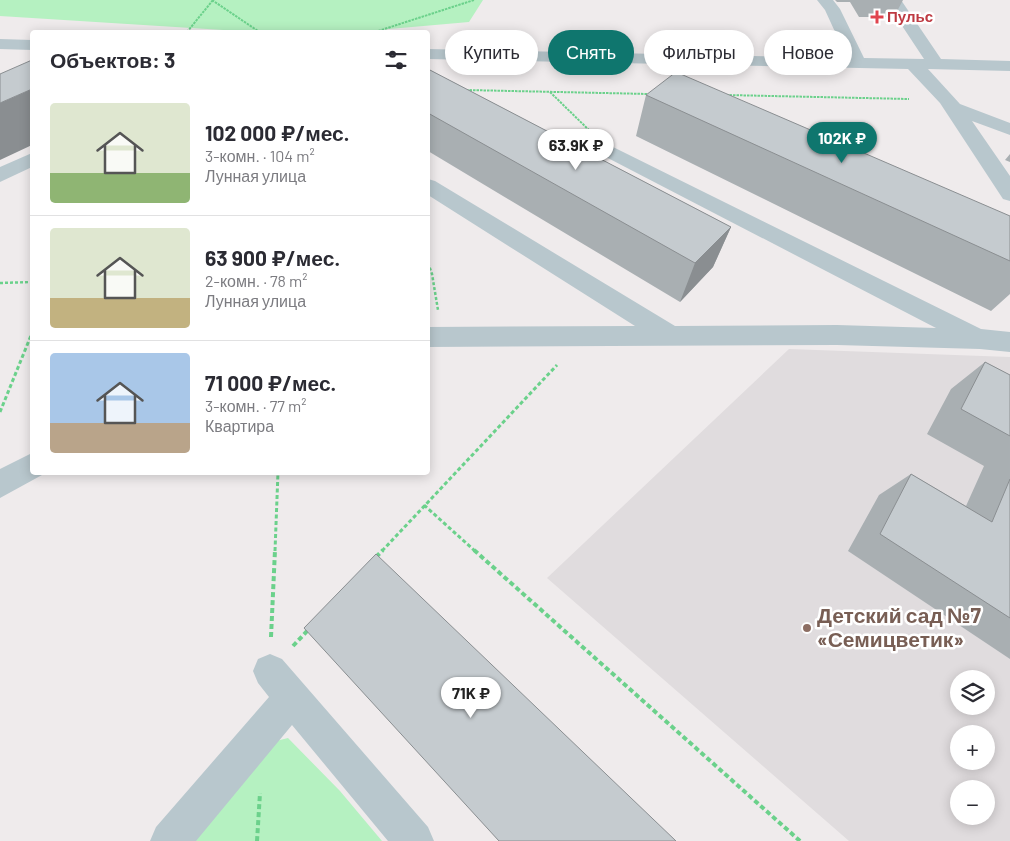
<!DOCTYPE html>
<html lang="ru">
<meta charset="utf-8">
<style>
:root{--surface:#fff;--page:#f2f2f3;--text:#2b2b33;--muted:#7c7c81;--line:#e1e1e2;--accent:#0f766e}
body{margin:0;font-family:Barlow,sans-serif;background:var(--page);color:var(--text);height:100vh;display:flex;flex-direction:column;font-size:19px;white-space:nowrap}
*{box-sizing:border-box;margin:0}
p{font-size:16px;color:var(--muted)}
.icon{flex:none;width:28px;height:28px;fill:none;stroke:currentColor;stroke-width:2;stroke-linecap:round;stroke-linejoin:round}
.map{position:relative;flex:1;overflow:hidden}
.details{position:absolute;left:30px;top:30px;width:400px;height:445px;display:flex;flex-direction:column;background:var(--surface);border-radius:5px;box-shadow:0 2px 12px #0003}
.details>*{flex:none}
.top-card{position:absolute;left:445px;top:30px;width:475px;height:45px;display:flex;gap:10px}
.fabs{position:absolute;left:950px;top:670px;display:grid;gap:10px}
.fabs a{display:grid;place-items:center;width:45px;height:45px;border-radius:50%;background:var(--surface);box-shadow:0 2px 12px #0003;font-size:25px}
.price{position:absolute;translate:-50% -42px;padding:0 11px;border-radius:18px;background:#fff;color:#222;font-size:16px;line-height:32px;filter:drop-shadow(0 1px 2px #0008)}
.price::after{content:'';position:absolute;left:50%;top:30px;width:15px;height:11px;margin-left:-8px;background:inherit;clip-path:polygon(0 0,100% 0,50% 100%)}
.price.active{background:var(--accent);color:#fff}
ul{padding:0;list-style:none}
li{display:flex;align-items:center;gap:15px;height:125px;padding:0 20px}
li+li{border-top:1px solid var(--line)}
li span{display:grid;place-items:center;flex:none;width:140px;height:100px;border-radius:5px;color:#555}
li>.icon{margin-inline-start:auto}
span .icon{width:60px;height:60px;fill:#fffc;stroke-width:1}
li b{font-size:21px}
h2{display:flex;justify-content:space-between;align-items:center;height:60px;padding:0 20px;font-size:21px}
.chip{padding:0 18px;border-radius:22px;background:var(--surface);box-shadow:0 2px 12px #0003;font-size:18px;line-height:45px}
.chip.active{background:var(--accent);color:#fff}
.map>svg:first-child{display:block}
</style>
<div class="map">
<svg width="1010" height="841" viewBox="0 0 1010 841">
<rect width="100%" height="100%" fill="#efebec"/>
<path fill="#e0dcde" fill-rule="evenodd" d="M 789,349 L 1010,357 L 1010,841 L 849,841 L 547,578 ZM 959,679 L 986,679 L 986,706 L 959,706 ZM 959,734 L 986,734 L 986,761 L 959,761 ZM 959,789 L 986,789 L 986,816 L 959,816 Z"/>
<path fill="#b5f1c1" d="M 0,0 L 483,0 L 469,22 L 355,32 L 255,32 L 0,16 Z
M 288,738 L 340,791 L 382,841 L 186,841 L 276,741 Z"/>
<g fill="none" stroke-linecap="round" stroke-linejoin="round">
<path stroke="#6bd18b" stroke-width="2" stroke-dasharray="2.5 1" stroke-linecap="butt" d="M 212,0 L 258,31 L 266,32
M 187,32 L 213,0
M 375,32 L 474,0
M 466,90 L 649,94
M 550,92 L 593,134
M 726,95 L 909,99"/>
<path stroke="#6bd18b" stroke-width="2.5" stroke-dasharray="3 2" stroke-linecap="butt" d="M 428,263 L 432,274 L 438,310
M 0,283 L 32,282"/>
<path stroke="#6bd18b" stroke-width="3" stroke-dasharray="4 2.5" stroke-linecap="butt" d="M 0,412 L 32,333
M 424,505 L 475,551
M 275,551 L 278,472
M 382,551 L 557,365"/>
<path stroke="#6bd18b" stroke-width="4" stroke-dasharray="5 3" stroke-linecap="butt" d="M 474,550 L 800,841
M 376,557 L 383,550
M 271,637 L 275,550
M 293,646 L 309,629
M 257,841 L 260,793"/>
<path fill="#b8c7cd" fill-rule="evenodd" d="M 817,0 L 833,0 L 840,9 L 864,58 L 924,59 L 885,0 L 901,0 L 941,59 L 1010,61 L 1010,71 L 928,69 L 960,104 L 1010,123 L 1010,135 L 972,121 L 1010,176 L 1010,201 L 1003,199 L 940,103 L 908,69 L 428,59 L 428,49 L 847,58 L 825,10 Z
M 0,39 L 32,40 L 32,50 L 0,49 Z
M 611,146 L 981,329 L 1010,332 L 1010,352 L 980,349 L 837,345 L 428,347 L 428,327 L 635,326 L 428,195 L 428,179 L 435,181 L 675,326 L 837,325 L 936,328 L 604,156 L 601,152 L 604,148 Z
M 32,153 L 32,167 L 0,182 L 0,167 Z
M 32,453 L 32,472 L 43,472 L 42,475 L 0,498 L 0,469 Z
M 270,654 L 282,659 L 428,827 L 434,841 L 388,841 L 292,725 L 196,841 L 150,841 L 156,827 L 269,697 L 258,683 L 253,671 L 258,659 Z"/>
</g>
<path fill="#a9afb2" d="M 835,0 L 903,0 L 894,17 L 859,17 L 850,2 L 837,2 Z
M 428,69 L 731,227 L 713,267 L 680,302 L 428,151 Z
M 646,95 L 1010,216 L 1010,294 L 991,311 L 636,136 Z
M 1010,154 L 1010,162 L 1005,160 Z
M 985,362 L 1010,375 L 1010,659 L 848,551 L 879,495 L 911,474 L 966,506 L 984,466 L 927,434 L 951,389 Z"/>
<path fill="#8a8e91" d="M 32,89 L 32,145 L 0,160 L 0,103 Z
M 731,227 L 713,267 L 680,302 L 695,263 Z"/>
<path fill="#c5cbcf" stroke="#8a8e91" d="M 32,60 L 32,89 L 0,103 L 0,74 Z
M 428,69 L 731,227 L 695,263 L 428,113 Z
M 676,72 L 1010,216 L 1010,261 L 646,95 Z
M 985,362 L 1010,375 L 1010,436 L 961,409 Z
M 911,474 L 992,522 L 1010,479 L 1010,618 L 880,534 Z
M 376,554 L 676,841 L 499,841 L 304,628 Z"/>
<path fill="#e0444e" stroke="#fff" stroke-width="2" d="M874.5 9.5h5v5h5v5h-5v5h-5v-5h-5v-5h5z"/>
<circle fill="#8d6e63" stroke="#fff" stroke-width="2" cx="807" cy="628" r="5"/>
<g text-anchor="middle" stroke-width="5" stroke-linejoin="round" paint-order="stroke">
<g font-size="15" font-weight="bold" fill="#be3a42" stroke="#fff" text-anchor="start">
<text x="887" y="22">Пульс</text>
</g>
<g font-size="21" font-weight="bold" fill="#785e54" stroke="#fff" text-anchor="start">
<text x="817" y="623">Детский сад №7<tspan x="817" dy="24">«Семицветик»</tspan></text>
</g>
</g>
</svg>
<div class="fabs">
<a><svg class="icon" aria-label="layers" viewBox="0 0 24 24"><path d="M12 4l9 5-9 5-9-5zM3 14l9 5 9-5"/></svg></a>
<a>+</a>
<a>−</a>
</div>
<b class="price active" style="left:842px;top:164px">102K ₽</b>
<b class="price" style="left:576px;top:171px">63.9K ₽</b>
<b class="price" style="left:471px;top:719px">71K ₽</b>
<div class="top-card">
<a class="chip">Купить</a>
<a class="chip active">Снять</a>
<a class="chip">Фильтры</a>
<a class="chip">Новое</a>
</div>
<section class="details">
<h2>Объектов: 3<svg class="icon" aria-label="filters" viewBox="0 0 24 24"><path d="M4 7h16M4 17h16"/><circle cx="9" cy="7" r="2"/><circle cx="15" cy="17" r="2"/></svg></h2>
<ul>
<li><span style="background:linear-gradient(#dfe7d0 70%,#8fb573 0)"><svg class="icon" aria-label="home" viewBox="0 0 24 24"><path d="M3 11l9-7 9 7M6 9v11h12V9"/></svg></span><div><b>102 000 ₽/мес.</b><p>3-комн. · 104 m²</p><p>Лунная улица</p></div></li>
<li><span style="background:linear-gradient(#dfe7d0 70%,#c2b280 0)"><svg class="icon" aria-label="home" viewBox="0 0 24 24"><path d="M3 11l9-7 9 7M6 9v11h12V9"/></svg></span><div><b>63 900 ₽/мес.</b><p>2-комн. · 78 m²</p><p>Лунная улица</p></div></li>
<li><span style="background:linear-gradient(#a9c7e8 70%,#b9a48a 0)"><svg class="icon" aria-label="home" viewBox="0 0 24 24"><path d="M3 11l9-7 9 7M6 9v11h12V9"/></svg></span><div><b>71 000 ₽/мес.</b><p>3-комн. · 77 m²</p><p>Квартира</p></div></li>
</ul>
</section>
</div>
